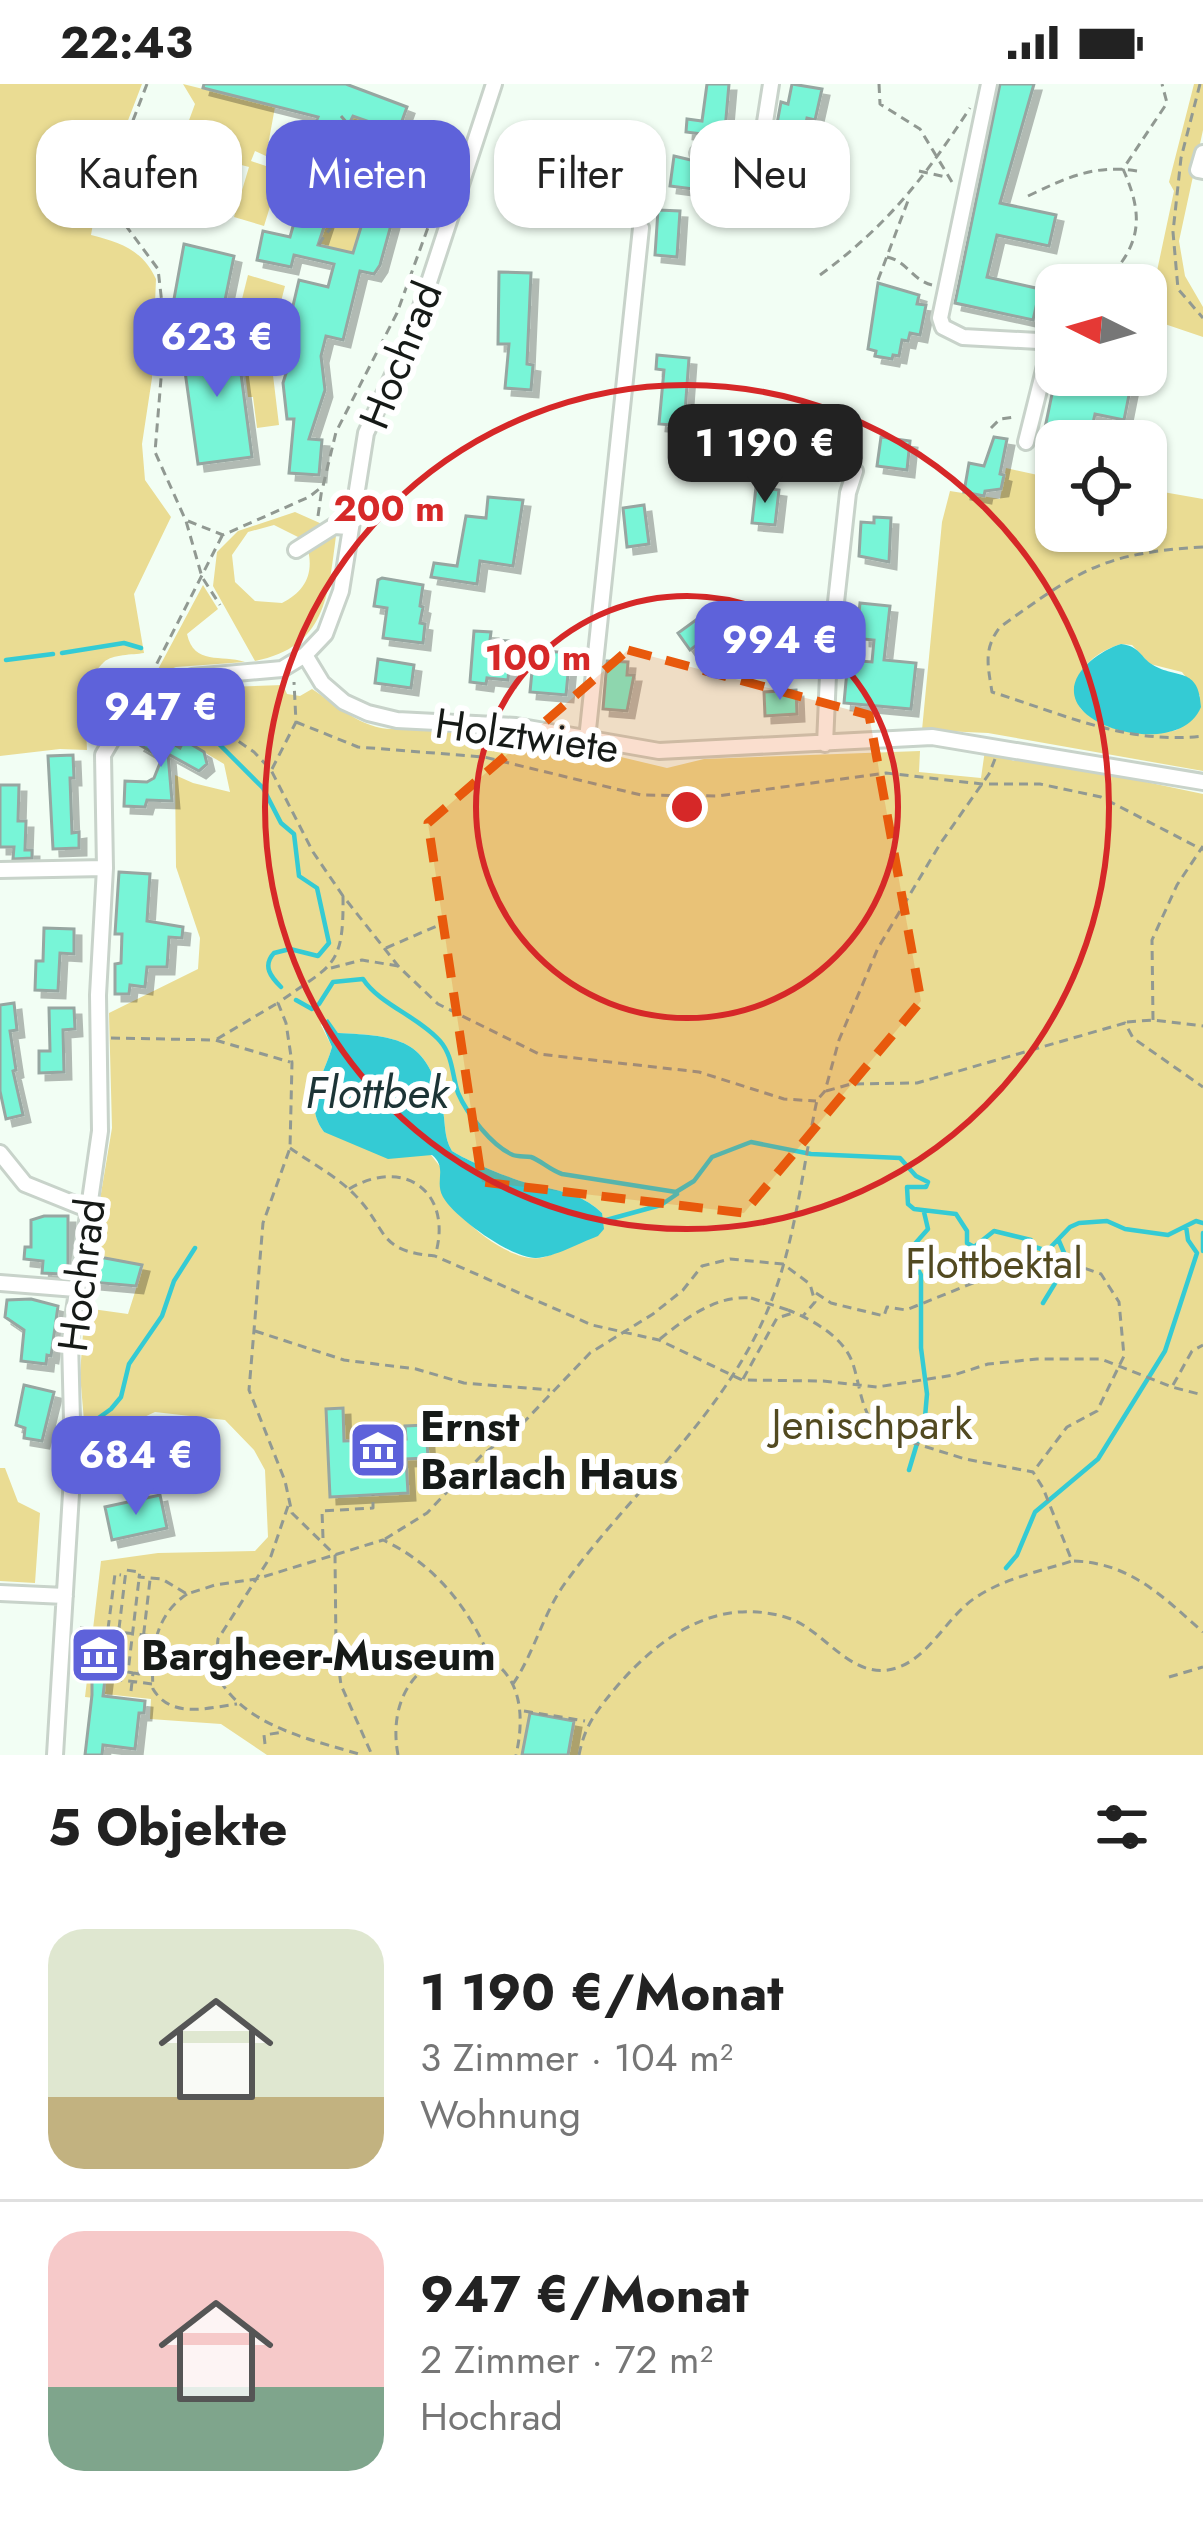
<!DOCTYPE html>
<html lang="de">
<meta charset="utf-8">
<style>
:root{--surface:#fff;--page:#f6f6f6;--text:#222;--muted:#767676;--line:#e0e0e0;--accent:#5e62da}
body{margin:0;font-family:Jost,sans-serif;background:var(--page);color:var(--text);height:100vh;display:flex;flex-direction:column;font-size:45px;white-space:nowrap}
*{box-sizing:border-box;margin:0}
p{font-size:39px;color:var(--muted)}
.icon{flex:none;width:66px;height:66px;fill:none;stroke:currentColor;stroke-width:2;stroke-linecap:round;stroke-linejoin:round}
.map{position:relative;height:1671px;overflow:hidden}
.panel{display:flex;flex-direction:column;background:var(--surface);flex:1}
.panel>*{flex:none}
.guide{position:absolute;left:36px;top:36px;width:1131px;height:108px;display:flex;gap:24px}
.needle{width:78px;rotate:275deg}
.tools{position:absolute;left:1035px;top:180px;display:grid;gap:24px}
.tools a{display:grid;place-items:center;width:132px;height:132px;border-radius:24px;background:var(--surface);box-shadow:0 3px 9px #0004;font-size:60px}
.price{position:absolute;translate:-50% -102px;padding:0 27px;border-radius:24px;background:var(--accent);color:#fff;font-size:39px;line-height:78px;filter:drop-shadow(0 3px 6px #0008)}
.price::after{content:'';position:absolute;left:50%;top:72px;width:36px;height:27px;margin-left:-18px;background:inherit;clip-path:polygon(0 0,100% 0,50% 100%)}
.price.current{background:#222;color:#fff}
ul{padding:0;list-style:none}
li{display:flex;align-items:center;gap:36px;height:300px;padding:0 48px}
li+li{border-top:3px solid var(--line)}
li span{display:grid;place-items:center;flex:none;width:336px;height:240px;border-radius:36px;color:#555}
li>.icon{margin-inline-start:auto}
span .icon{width:144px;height:144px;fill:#fffc;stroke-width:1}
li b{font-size:51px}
h2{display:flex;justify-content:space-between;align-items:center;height:144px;padding:0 48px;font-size:51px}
.chip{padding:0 42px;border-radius:36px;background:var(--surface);box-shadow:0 3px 9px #0004;font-size:42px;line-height:108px}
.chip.current{background:var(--accent);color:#fff}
.status{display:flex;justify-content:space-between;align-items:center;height:84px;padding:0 60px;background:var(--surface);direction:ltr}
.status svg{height:33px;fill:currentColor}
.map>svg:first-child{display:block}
</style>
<div class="status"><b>22:43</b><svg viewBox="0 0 49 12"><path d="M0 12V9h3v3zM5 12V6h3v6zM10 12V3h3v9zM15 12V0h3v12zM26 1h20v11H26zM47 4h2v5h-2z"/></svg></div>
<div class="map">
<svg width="1203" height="1671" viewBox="0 0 1203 1671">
<defs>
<filter id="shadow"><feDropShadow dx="7" dy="7" stdDeviation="0" flood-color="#0004"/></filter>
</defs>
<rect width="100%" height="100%" fill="#f2fef4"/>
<path fill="#eadc93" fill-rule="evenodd" d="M 0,0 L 142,0 L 97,117 L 91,151 C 119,158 142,165 156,195 L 152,294 L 142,360 L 145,396 L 171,433 L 134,510 L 144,569 C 132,571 113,570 104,578 C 81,599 86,638 87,666 L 60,665 L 0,672 Z
M 183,0 L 275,23 L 266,72 L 255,67 L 251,77 L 281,87 L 264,142 L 234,133 L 249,83 L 215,74 L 216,67 L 201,63 L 193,93 L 176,89 L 174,77 L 195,20 Z
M 1194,0 L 1203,0 L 1203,46 L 1179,157 L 1185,192 L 1203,223 L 1203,253 L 1147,234 L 1174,107 L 1169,98 Z
M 342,28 L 391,46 L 353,169 L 317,159 L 320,143 L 324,143 L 327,134 L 318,131 L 327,99 L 335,91 L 326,88 L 337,56 L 340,57 Z
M 248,191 L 285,202 L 274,245 L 245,237 L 240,223 Z
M 268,250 L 279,341 L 257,344 L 253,313 L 248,313 L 241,254 Z
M 1006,384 L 1056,395 L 1056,447 L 1146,447 L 1146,405 L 1203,415 L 1203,687 L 988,649 L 922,646 L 942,438 L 950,407 L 1000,415 ZM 1121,560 L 1132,561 L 1150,580 L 1182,588 L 1200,612 L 1177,646 C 1144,653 1107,648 1081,625 C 1068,591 1090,570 1121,560 Z
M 295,428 L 322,440 L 300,454 L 274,441 L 248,448 L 232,471 L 235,498 L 255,517 L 282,519 C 304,508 314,491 308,466 L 336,452 C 328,512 326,563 255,577 L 213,502 L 217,468 L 238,447 Z
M 203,501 L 218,525 L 187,550 C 194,582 221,570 245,578 L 176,583 L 155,591 Z
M 283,601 L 287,610 L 300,612 L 312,605 C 339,623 369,651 403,644 L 541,654 L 667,684 L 704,675 L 920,667 L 919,688 L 981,694 L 985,666 L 1014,677 L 1028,673 L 1203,710 L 1203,1671 L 267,1671 L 221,1640 L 150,1635 L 151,1615 L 105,1610 L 104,1615 L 85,1613 L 101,1477 L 158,1469 L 255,1467 L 268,1453 L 265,1386 L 254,1366 L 225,1336 L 155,1328 L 86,1360 L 80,1290 L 85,1224 L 128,1230 L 143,1183 L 91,1169 L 112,1044 L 109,929 L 198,885 L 200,854 L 176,783 L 175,691 L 193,699 L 230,708 L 224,680 L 144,632 L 153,623 L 157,625 L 157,619 L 174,609 L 194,604 ZM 327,935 L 338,949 C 398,952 428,954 442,1021 C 446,1038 443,1052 452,1067 C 469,1078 522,1100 542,1103 C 564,1107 586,1113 602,1129 C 585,1146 565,1170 540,1174 C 505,1179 434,1121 442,1085 L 431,1071 L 324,1048 C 302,1019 324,992 332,963 L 321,941 Z
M 0,1384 L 5,1384 L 18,1418 L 40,1429 L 35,1499 L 0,1497 Z"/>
<path fill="#34cbd4" d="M 1121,560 C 1140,562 1140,573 1153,581 C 1176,595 1199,582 1201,623 C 1185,663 1111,654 1084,628 C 1055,599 1095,568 1121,560 Z
M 328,935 L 338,949 C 398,952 428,954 442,1021 C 446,1038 443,1052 452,1067 C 469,1078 523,1100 542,1103 C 564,1107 586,1113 602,1129 L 604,1145 L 598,1152 C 579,1159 555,1173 536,1174 C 512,1175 454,1133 443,1113 C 434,1097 448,1084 432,1071 L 388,1075 L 324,1048 C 302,1019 324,992 332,963 L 321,938 Z"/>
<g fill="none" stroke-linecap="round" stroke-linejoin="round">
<path stroke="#34cbd4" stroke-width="4.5" d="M 62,569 L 124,559 L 141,564
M 6,576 L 53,570
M 189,613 L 205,629 L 212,653 L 263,704 L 281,739 L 294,750 L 299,792 L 317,804 L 329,859 L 318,872 L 290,865 L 274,869 C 262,882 271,893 281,903
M 296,916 L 312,925 L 319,920 L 333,898 L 363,895 C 379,920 419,933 440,957 C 453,972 452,991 458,1009 C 467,1030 492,1062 513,1071 C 518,1073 525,1072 531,1073 C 540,1076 550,1086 562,1090 L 676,1108 L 694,1097 L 712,1073 L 751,1058 L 811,1070 L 900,1074 L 916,1092 L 928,1098 L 926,1103 L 907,1103 L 908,1120 L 914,1125 L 956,1130 L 967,1147 L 967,1159 L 974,1163 L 994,1147 L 1031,1156 L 1035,1163 L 1047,1167 L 1070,1143 L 1079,1139 L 1107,1137 L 1125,1145 L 1168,1151 L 1196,1137 L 1203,1139
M 599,1138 L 661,1121 L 677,1110
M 1203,1149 L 1203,1167
M 1043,1219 L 1068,1178 L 1059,1157
M 86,1343 L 111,1325 L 121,1313 L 129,1280 L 162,1232 L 174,1197 L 195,1164
M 909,1386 L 925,1333 L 927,1310 L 921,1264 L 921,1191 L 913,1176 L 913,1162 L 928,1145 L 924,1128
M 1006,1484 L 1017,1471 L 1035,1428 L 1098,1375 L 1165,1267 L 1197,1169 L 1188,1156 L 1186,1142"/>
</g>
<path fill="#78f5d7" stroke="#97a6a1" stroke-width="3" filter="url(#shadow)" d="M 204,0 L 346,0 L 407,23 L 398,48 L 353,32 L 340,58 L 337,56 L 326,88 L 354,96 L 353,103 L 327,99 L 318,131 L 327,134 L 318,161 L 353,169 L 391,46 L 415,54 L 380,181 L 374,190 L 360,187 L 343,256 L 326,252 L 321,272 L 325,306 L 309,355 L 322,356 L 319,391 L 289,389 L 294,335 L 287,335 L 283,299 L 297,254 L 286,252 L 299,196 L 328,203 L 334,180 L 294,171 L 291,183 L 257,176 L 263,147 L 290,153 L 307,93 L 302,91 L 317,49 L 312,47 L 318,33 L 203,4 Z
M 707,0 L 729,0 L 725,46 L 711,44 L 710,51 L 686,48 L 687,35 L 702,37 Z
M 792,0 L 822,5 L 815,36 L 807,34 L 801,61 L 774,56 L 781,18 L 788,20 Z
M 1000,0 L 1034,0 L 1000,119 L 1056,131 L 1049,162 L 997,151 L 987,193 L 1040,205 L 1033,236 L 955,219 Z
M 674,72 L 720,83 L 717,100 L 702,98 L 701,106 L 670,102 Z
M 141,87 L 193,99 L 189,112 L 175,110 L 171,133 L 132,124 Z
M 531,87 L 554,92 L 545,130 L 522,124 Z
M 658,126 L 680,127 L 677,173 L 655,171 Z
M 184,160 L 234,172 L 223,226 L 174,215 Z
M 499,188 L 531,189 L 527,280 L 533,281 L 531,306 L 505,304 L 509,260 L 498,260 Z
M 878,199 L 919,211 L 917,220 L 926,221 L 920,251 L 910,249 L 908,257 L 902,256 L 899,272 L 893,271 L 892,275 L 875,272 L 876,267 L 868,265 Z
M 236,252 L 252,373 L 198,380 L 181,259 Z
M 657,271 L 689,274 L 684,342 L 659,340 L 664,286 L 656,285 Z
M 1056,291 L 1133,291 L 1124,336 L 1095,330 L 1089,357 L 1056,357 L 1056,386 L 1037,382 Z
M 881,353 L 910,357 L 907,386 L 877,382 Z
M 994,353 L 1007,355 L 1000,390 L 1004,391 L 1001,405 L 985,407 L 984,412 L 964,408 L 969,379 L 984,382 Z
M 756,403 L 779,406 L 775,441 L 752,439 Z
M 488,413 L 523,416 L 513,482 L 480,477 L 477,500 L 431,493 L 434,479 L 457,482 L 466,432 L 486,434 Z
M 644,421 L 649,460 L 627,463 L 623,424 Z
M 874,433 L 891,434 L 889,478 L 859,472 L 861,438 L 874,439 Z
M 382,494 L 423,501 L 420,522 L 423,523 L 420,539 L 425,540 L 423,559 L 383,554 L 387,524 L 374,522 L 378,496 Z
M 722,517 L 734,534 L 690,566 L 678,549 Z
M 860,519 L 890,522 L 884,576 L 916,579 L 911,625 L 844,619 L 848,576 L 872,578 L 874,556 L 863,555 L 863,548 L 857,548 Z
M 474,547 L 491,548 L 490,556 L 511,557 L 508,596 L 487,594 L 486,600 L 470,598 Z
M 534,566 L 570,569 L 566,611 L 530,608 Z
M 378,575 L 414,581 L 411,604 L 375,599 Z
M 607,577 L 628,578 L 627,591 L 634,591 L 627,627 L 603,625 Z
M 796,606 L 797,630 L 765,632 L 764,608 Z
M 147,645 L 180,664 L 184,656 L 204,668 L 207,680 L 199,687 L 168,670 L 172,717 L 147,716 L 145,723 L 124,722 L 125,697 L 147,698 L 154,694 L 162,674 L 138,660 Z
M 73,671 L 74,694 L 70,694 L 72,749 L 79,748 L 79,764 L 53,765 L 48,672 Z
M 0,701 L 19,701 L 18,737 L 26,737 L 25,766 L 32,766 L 32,774 L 13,775 L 14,763 L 0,763 Z
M 119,788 L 150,790 L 147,837 L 183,843 L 182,854 L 169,853 L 167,883 L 147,883 L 145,903 L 130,901 L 129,910 L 115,910 L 115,880 L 121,879 L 122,850 L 115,850 Z
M 44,844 L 74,845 L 74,870 L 60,869 L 58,907 L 35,906 L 36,877 L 43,877 Z
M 14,919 L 17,946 L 10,947 L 16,986 L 13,987 L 23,1031 L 6,1035 L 0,1007 L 0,921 Z
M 49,924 L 74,924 L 75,945 L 63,946 L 64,988 L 39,989 L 39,967 L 50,967 Z
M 44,1132 L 68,1132 L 68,1181 L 62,1190 L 42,1189 L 43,1177 L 24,1175 L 25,1163 L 31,1163 L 31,1136 Z
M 94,1172 L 142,1181 L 136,1202 L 91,1198 Z
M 31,1215 L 58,1222 L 51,1272 L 47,1271 L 46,1280 L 21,1277 L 24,1246 L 5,1233 L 7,1216 Z
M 24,1301 L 54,1308 L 42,1357 L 24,1354 L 25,1344 L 16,1341 Z
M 343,1324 L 344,1357 L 406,1355 L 405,1342 L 426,1341 L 428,1374 L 406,1375 L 408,1409 L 330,1413 L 326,1325 Z
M 160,1354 L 163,1370 L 150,1373 L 151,1381 L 99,1390 L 95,1368 Z
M 160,1411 L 167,1444 L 112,1456 L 105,1423 Z
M 91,1553 L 110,1554 L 103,1612 L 145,1617 L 144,1629 L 139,1629 L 135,1665 L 103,1661 L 102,1671 L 85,1671 L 92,1611 L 92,1588 L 88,1588 Z
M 530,1629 L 574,1637 L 568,1671 L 522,1671 Z"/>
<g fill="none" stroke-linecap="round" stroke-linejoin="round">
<g stroke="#c8d3ca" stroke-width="20">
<path id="minor" d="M 989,0 L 940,234 L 943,243 L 963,253 L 1056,258
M 698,69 L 755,75 L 760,70 L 771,0
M 1203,69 L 1198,86 L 1203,87
M 1026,358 L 1056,238
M 296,466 L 334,442 L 349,443
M 305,571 L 322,599 L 344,618 L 368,629 L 397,636 L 516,642 L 659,667 L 932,653 L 1203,698
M 587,655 L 641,144
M 825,660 L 828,591 L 848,409 L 855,387
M 0,786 L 105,784
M 0,1069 L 25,1100 L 87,1125
M 0,1199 L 76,1205
M 0,1509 L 65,1512
M 55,1671 L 73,1377 L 70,1256 L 100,1047 L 98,911 L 105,784 L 103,671 L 124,635 L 164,601 L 192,593 L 282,585 L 305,571 L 325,550 L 341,507 L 366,349 L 412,250 L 494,0"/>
</g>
<path stroke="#919992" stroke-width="3" stroke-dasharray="9 6" stroke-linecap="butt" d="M 147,0 L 122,65 L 113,104 L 115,127 L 158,185 L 165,246 L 155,368 L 186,437 L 202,493 L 220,521
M 879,0 L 880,20 L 920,45 L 952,98
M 1200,0 L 1181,74 L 1173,148 L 1178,205 L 1203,234
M 919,87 L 946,93
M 1028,112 C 1066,94 1094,80 1137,87
M 336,132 L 328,118 L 341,94 L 337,75 L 348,63 L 347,39 L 341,32
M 319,161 C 327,144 345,133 353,117 C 362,100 366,79 372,61 L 366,48 L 347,39
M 887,173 C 907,177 912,196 932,201
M 820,191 C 887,142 925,93 970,24
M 878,196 L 909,114
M 1102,201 C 1141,162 1145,134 1123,85 L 1167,19 L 1162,0
M 991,344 L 1000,335 L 1015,333
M 318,432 L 322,404
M 188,437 L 223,451 L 309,413 L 323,402 L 336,348 L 397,229 L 456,66
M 1203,463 C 1102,469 1080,486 1000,543 C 983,565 988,582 992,608 C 1063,630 1127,661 1203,652
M 150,593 L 222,452
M 157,622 L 188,637 L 222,646 L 254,668 L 271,686 L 313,768 L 343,812 L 399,883 L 438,920 L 539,970 L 699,988 L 784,1015 L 816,1017
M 296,638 L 358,663 L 484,673 L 641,711 L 717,712 L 886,689 L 982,700 L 1040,700 L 1101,713 L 1203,766
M 272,685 L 296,638 L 294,598
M 343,812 C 344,885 332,880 278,919 L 286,939 L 292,979 L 290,1064 L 263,1139 L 249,1306 L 285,1397 L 292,1429 L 335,1471 L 336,1564 L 341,1601 L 372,1671
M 386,864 L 446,838
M 331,884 L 362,876 L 398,882
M 1153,936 L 1152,856 L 1177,801 L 1203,762
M 1127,938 L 1153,936 L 1203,942
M 111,954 L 215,956 L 290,978
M 217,955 L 276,920
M 826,1007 L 851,1000 L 917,999 L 1125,939 L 1133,954 L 1203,1003
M 290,1064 C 311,1079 336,1092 354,1110 C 389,1145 375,1167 435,1172 L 592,1241 L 659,1256 L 742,1296 L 823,1297 L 877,1303 L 954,1291 L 988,1280 L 1037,1275 L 1101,1275 L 1172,1303 L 1203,1311
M 349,1105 C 405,1072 454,1109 435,1172
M 816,1209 L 831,1219 L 884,1232 L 887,1223 L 906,1226 L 983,1195 L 1038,1196 L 1039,1183 L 1067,1178 L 1101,1190 L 1119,1218 L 1124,1272 L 1097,1327 L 1067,1343 L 1033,1388
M 255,1247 L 344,1276 L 416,1285 L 464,1299 L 550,1306
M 660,1255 C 686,1234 716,1211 751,1214
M 743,1295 L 777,1234 L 793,1229
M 1173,1301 L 1192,1267 L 1203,1261
M 288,1422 L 271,1472 L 218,1555 L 215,1587 C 240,1642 310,1655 362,1671
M 323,1454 L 322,1427 L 373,1424 L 373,1411
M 385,1455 L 427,1429 L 481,1372 L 523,1339 L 590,1269 L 653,1230 L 683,1206 L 702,1182 L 730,1175 L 783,1180 L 810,1200 L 815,1218 L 803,1232
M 1074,1477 C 1131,1479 1163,1513 1203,1548
M 187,1510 C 154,1532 151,1568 153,1605 C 171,1635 207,1624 237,1620
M 80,1544 L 154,1552
M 108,1545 L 115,1490 L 121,1491
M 134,1589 L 139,1590 L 150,1496
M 1169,1593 L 1203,1583
M 152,1600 L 113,1595 L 126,1486 L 140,1488 L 139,1493 L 162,1495 L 187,1510 L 215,1501 L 256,1495 L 383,1456 C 435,1480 470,1525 491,1577
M 513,1600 C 534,1569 542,1533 563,1502 C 629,1409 718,1339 766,1230 C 795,1164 802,1086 817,1016 L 825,1007 L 839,956 L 878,864 L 940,760 L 989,690 L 995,675
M 131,1607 L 133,1589 L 128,1588 L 139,1495
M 524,1627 L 585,1637
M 265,1660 L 264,1651 L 284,1648
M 398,1671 C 375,1546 549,1527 516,1671
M 579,1671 C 585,1640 598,1625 618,1601 C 661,1552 716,1513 785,1533 C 822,1543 847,1592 888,1586 C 928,1580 946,1531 978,1512 C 1006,1494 1041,1487 1072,1477 L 1043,1404 L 1033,1388 L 965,1375 L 882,1349 C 861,1331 861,1305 853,1280 C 844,1253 813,1236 788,1226"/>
<use href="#minor" stroke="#fff" stroke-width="14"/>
<path stroke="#919992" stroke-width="3" stroke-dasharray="9 6" stroke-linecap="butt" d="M 751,1214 L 788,1226"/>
</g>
<path fill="#e8590c" fill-opacity="0.2" stroke="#e8590c" stroke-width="9" stroke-dasharray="24 15" stroke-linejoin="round" d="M 628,566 L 869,631 L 921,917 L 744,1129 L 482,1098 L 428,739 Z"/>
<g fill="none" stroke="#d62828" stroke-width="6">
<circle cx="687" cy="723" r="211"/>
<circle cx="687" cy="723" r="422"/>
</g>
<defs>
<g id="museum-square" transform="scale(3)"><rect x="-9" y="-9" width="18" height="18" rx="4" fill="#5e62da" stroke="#fff"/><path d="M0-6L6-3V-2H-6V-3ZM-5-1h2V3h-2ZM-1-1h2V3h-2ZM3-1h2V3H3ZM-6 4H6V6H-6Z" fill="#fff"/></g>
</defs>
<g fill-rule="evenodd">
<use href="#museum-square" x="378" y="1366"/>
<use href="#museum-square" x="99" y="1571"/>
</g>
<g text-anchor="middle" stroke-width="12" stroke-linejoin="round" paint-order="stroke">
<g font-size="42" fill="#161a17" stroke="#fff">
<text transform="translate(400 271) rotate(-68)" y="15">Hochrad</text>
<text transform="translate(527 651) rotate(8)" y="15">Holztwiete</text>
<text transform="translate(81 1191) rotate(-83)" y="15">Hochrad</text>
</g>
<g font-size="42" fill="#524a21" stroke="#fff">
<text x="994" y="1194">Flottbektal</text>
<text x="872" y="1355">Jenischpark</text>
</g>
<g font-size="42" font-weight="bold" fill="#161a17" stroke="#fff" text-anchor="start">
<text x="420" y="1357">Ernst<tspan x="420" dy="48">Barlach Haus</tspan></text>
<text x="141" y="1586">Bargheer-Museum</text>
</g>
<g font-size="45" font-style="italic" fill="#1c3436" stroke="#fff">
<text x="377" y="1024">Flottbek</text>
</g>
</g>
<circle cx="687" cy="723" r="18" fill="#d62828" stroke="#fff" stroke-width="6"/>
<g font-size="36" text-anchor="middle" font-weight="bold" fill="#d62828" stroke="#fff" stroke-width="12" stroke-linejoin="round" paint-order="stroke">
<text x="389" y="437">200 m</text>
<text x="538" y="586">100 m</text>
</g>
</svg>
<div class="tools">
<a><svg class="needle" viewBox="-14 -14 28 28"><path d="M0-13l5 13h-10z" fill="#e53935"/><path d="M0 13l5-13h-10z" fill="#767676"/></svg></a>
<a><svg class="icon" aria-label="locate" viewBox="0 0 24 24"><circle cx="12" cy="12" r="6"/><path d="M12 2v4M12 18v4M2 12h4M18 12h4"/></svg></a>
</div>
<b class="price" style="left:217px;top:316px">623 €</b>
<b class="price current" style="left:765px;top:422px">1 190 €</b>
<b class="price" style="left:780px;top:619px">994 €</b>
<b class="price" style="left:161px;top:686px">947 €</b>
<b class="price" style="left:136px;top:1434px">684 €</b>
<div class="guide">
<a class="chip">Kaufen</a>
<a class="chip current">Mieten</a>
<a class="chip">Filter</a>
<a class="chip">Neu</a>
</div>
</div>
<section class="panel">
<h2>5 Objekte<svg class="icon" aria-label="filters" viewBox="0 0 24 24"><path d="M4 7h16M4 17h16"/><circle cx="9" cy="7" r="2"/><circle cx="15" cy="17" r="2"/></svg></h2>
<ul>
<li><span style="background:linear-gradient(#dfe7d0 70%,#c2b280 0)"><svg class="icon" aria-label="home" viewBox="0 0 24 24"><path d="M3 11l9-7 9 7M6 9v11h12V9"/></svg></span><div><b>1 190 €/Monat</b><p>3 Zimmer · 104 m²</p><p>Wohnung</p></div></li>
<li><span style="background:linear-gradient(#f6c9c9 65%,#7fa58c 0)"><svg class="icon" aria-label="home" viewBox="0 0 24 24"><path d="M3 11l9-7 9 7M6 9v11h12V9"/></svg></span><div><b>947 €/Monat</b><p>2 Zimmer · 72 m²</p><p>Hochrad</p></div></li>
</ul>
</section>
